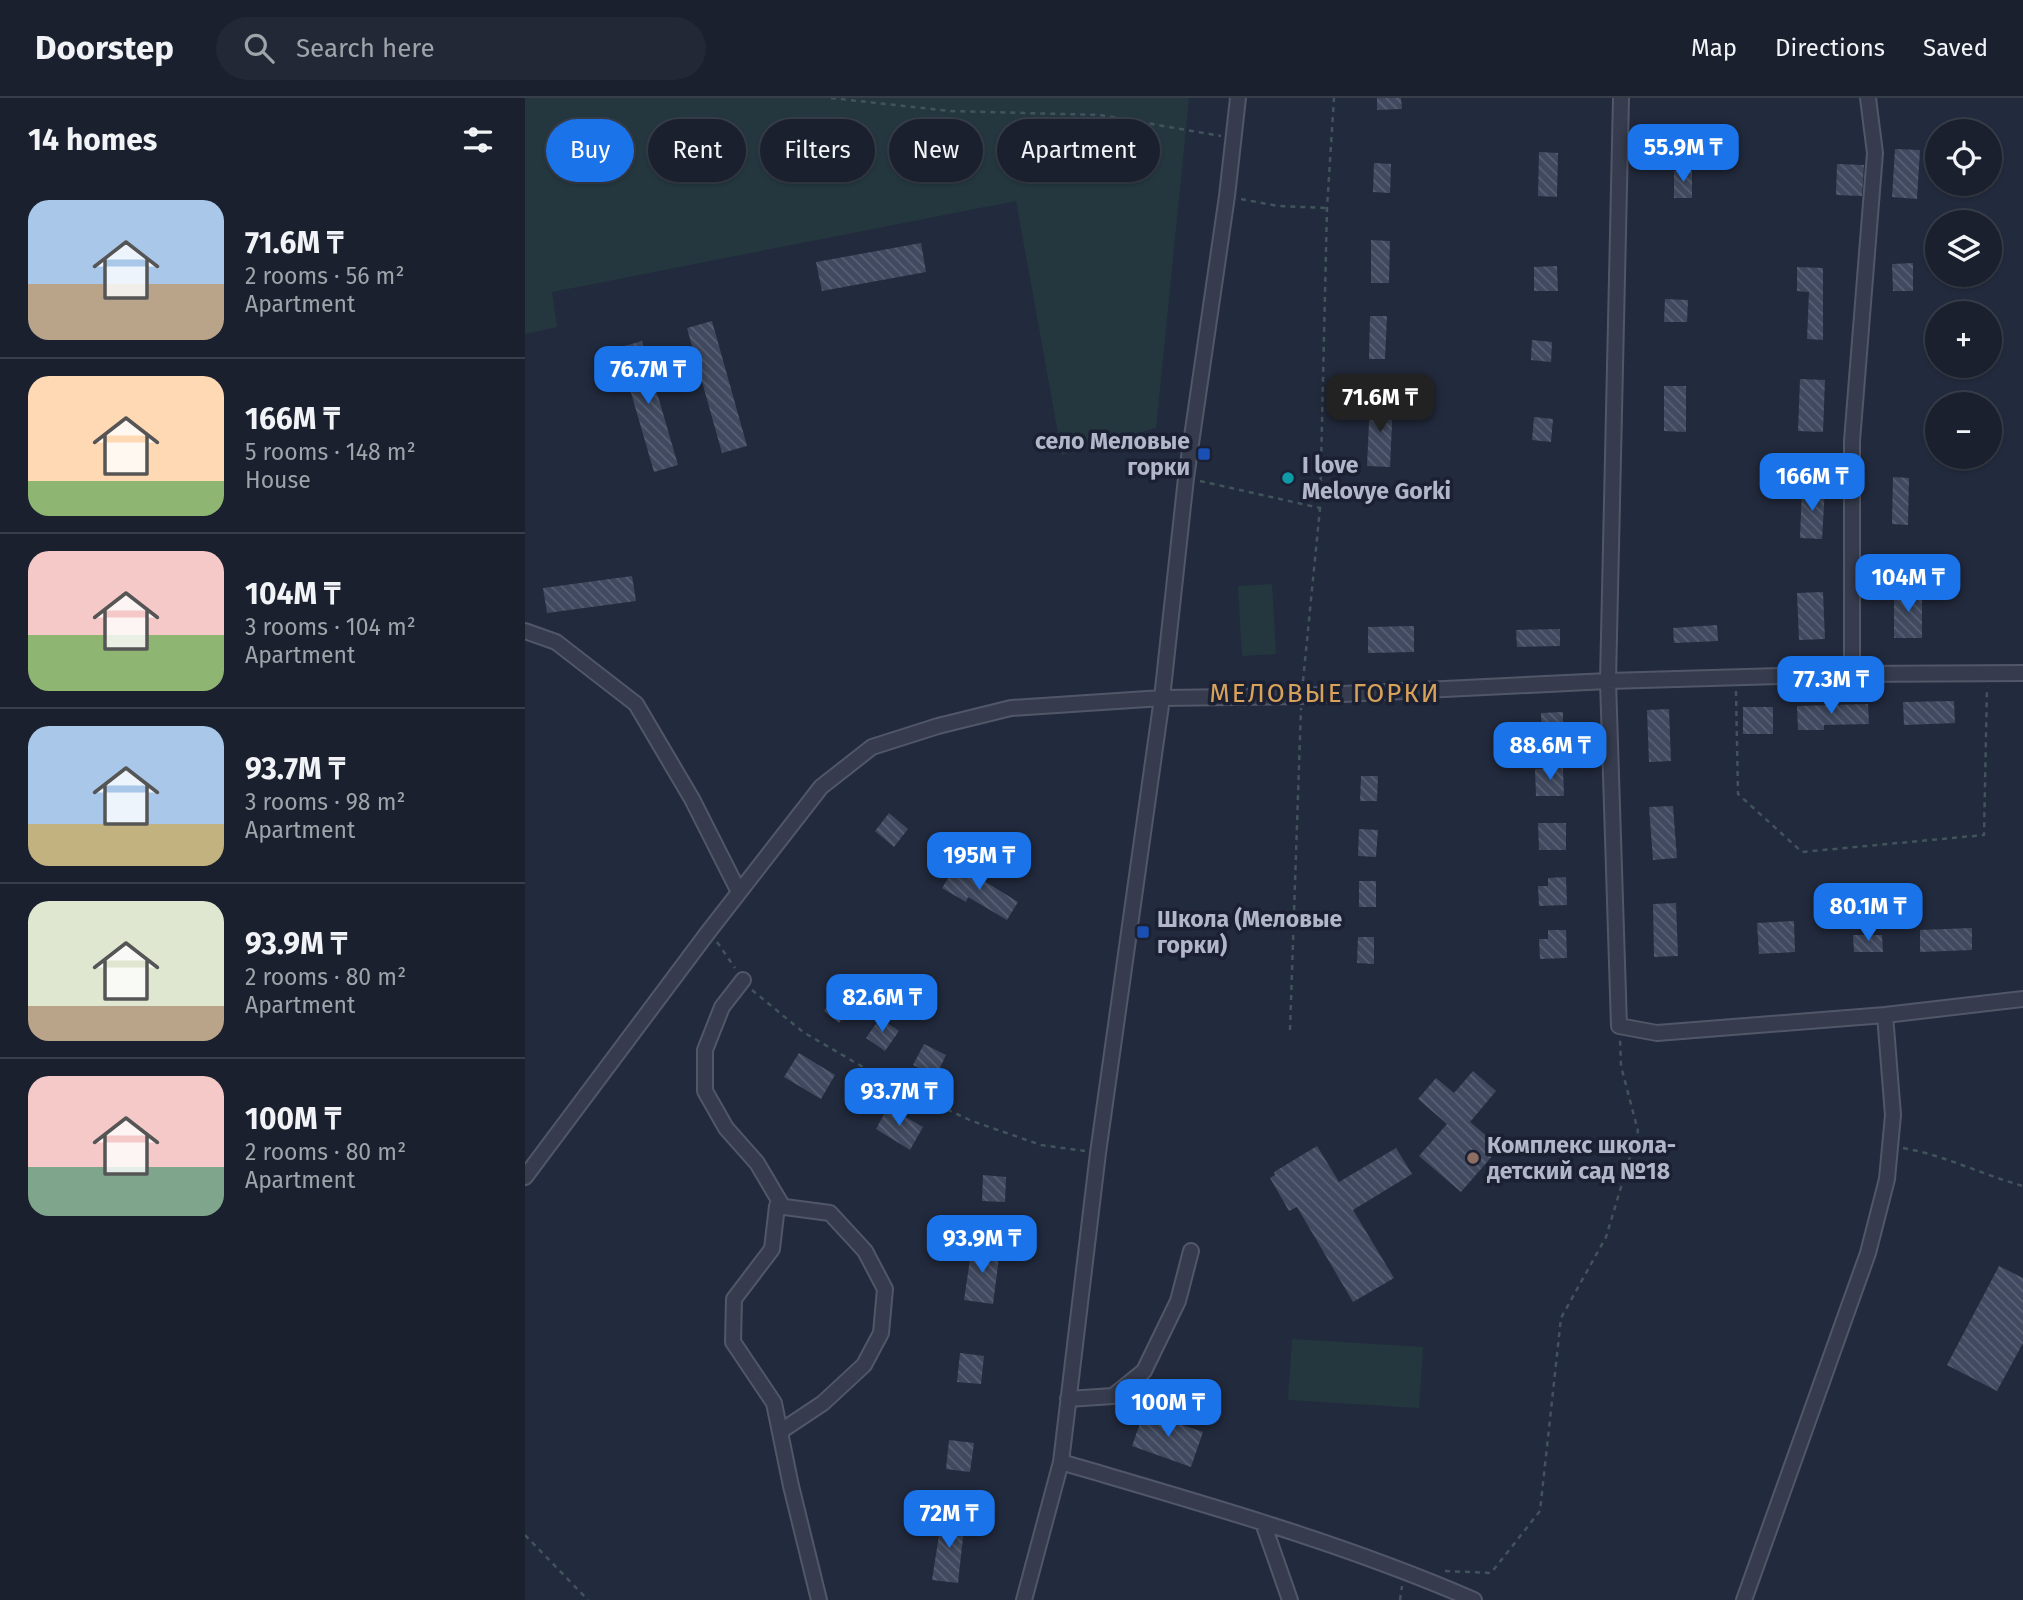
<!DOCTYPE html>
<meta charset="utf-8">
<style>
:root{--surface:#1a202e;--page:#232836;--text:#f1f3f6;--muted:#9fa3aa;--line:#383e4a;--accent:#1a73e8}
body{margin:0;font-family:"Fira Sans",sans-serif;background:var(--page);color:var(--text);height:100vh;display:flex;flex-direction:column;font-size:26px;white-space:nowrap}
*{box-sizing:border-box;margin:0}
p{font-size:23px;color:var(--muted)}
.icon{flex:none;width:38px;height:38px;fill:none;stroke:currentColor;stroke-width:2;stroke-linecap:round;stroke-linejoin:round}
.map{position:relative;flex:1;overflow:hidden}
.drawer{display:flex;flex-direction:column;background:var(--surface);width:525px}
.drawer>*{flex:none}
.top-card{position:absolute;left:21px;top:21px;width:665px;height:63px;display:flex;gap:14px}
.buttons{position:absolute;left:1400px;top:21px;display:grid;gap:14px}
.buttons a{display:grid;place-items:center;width:77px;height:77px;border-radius:50%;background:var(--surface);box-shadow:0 2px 5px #0004,0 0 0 2px var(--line);font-size:35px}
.price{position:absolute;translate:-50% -60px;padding:0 16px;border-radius:14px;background:var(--accent);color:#fff;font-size:23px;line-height:46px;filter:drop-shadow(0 2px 4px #0008)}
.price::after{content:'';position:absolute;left:50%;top:42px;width:21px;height:16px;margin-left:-10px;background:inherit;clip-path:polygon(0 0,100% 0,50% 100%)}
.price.current{background:#222;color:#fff}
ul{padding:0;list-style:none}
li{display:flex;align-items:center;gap:21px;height:175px;padding:0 28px}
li+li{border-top:2px solid var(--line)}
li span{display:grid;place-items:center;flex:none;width:196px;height:140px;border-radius:21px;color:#555}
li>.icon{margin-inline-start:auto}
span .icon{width:84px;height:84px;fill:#fffc;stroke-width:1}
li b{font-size:30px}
h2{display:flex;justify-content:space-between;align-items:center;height:84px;padding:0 28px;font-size:30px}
.chip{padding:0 24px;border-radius:32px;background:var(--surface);box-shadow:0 2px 5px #0004,0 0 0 2px var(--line);font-size:24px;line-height:63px}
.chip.current{background:var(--accent);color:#fff}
header{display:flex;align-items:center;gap:42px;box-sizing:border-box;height:98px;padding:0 35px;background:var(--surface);border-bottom:2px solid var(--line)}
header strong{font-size:33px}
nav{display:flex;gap:38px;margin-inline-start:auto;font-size:24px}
.search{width:490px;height:63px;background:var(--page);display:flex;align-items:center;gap:18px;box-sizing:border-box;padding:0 24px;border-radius:38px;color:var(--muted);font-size:26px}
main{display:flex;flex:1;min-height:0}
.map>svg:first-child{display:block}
</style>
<header>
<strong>Doorstep</strong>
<div class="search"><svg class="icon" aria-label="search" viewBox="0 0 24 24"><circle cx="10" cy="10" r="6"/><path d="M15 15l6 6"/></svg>Search here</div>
<nav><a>Map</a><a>Directions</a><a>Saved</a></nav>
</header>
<main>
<section class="drawer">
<h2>14 homes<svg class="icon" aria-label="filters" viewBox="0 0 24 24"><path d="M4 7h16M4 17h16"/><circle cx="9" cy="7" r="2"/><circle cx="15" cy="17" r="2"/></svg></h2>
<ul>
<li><span style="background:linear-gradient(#a9c7e8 60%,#b9a48a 0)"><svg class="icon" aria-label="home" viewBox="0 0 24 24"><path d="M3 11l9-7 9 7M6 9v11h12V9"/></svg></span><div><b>71.6M ₸</b><p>2 rooms · 56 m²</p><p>Apartment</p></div></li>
<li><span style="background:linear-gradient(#ffd9b3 75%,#8fb573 0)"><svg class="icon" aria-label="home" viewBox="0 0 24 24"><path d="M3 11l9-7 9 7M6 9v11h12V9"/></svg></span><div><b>166M ₸</b><p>5 rooms · 148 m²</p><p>House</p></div></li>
<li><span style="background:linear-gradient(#f6c9c9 60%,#8fb573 0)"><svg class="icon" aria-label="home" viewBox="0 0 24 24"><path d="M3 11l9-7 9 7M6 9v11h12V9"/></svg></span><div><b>104M ₸</b><p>3 rooms · 104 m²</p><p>Apartment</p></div></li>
<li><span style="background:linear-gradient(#a9c7e8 70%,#c2b280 0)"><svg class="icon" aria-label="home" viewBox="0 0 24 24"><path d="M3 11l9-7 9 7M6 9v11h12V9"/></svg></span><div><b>93.7M ₸</b><p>3 rooms · 98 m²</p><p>Apartment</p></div></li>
<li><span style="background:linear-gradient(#dfe7d0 75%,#b9a48a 0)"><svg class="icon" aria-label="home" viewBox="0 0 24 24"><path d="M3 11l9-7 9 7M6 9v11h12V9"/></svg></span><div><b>93.9M ₸</b><p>2 rooms · 80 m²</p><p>Apartment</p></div></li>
<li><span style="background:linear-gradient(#f6c9c9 65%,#7fa58c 0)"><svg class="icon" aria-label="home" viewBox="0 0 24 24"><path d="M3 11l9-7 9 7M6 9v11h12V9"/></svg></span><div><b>100M ₸</b><p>2 rooms · 80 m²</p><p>Apartment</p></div></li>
</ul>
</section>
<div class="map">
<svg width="1498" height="1502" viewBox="0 0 1498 1502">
<defs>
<pattern id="building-back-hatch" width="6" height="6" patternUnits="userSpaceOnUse" patternTransform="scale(1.75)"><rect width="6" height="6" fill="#40495f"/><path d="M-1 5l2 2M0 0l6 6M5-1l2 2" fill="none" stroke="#596174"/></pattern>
</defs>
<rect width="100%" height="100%" fill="#222a3d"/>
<path fill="#24373e" d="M 0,0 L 664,0 L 631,330 L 537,357 L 491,103 L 27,194 L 32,229 L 0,236 Z
M 747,486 L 751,556 L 717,558 L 713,488 Z
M 767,1241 L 898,1249 L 894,1310 L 763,1302 Z"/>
<path fill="url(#building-back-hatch)" d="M 852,0 L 876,0 L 877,11 L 852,12 Z
M 1370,51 L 1395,52 L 1392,101 L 1367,99 Z
M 1014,54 L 1033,55 L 1032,99 L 1013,98 Z
M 849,65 L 866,66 L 865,95 L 848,94 Z
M 1312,66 L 1339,67 L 1337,98 L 1311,97 Z
M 1149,73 L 1167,73 L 1167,100 L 1149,100 Z
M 846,142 L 865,143 L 864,185 L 846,185 Z
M 396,145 L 401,174 L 297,193 L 291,164 Z
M 1388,165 L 1388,193 L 1368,193 L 1367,166 Z
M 1032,168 L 1033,193 L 1009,193 L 1009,169 Z
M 1272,169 L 1298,170 L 1298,242 L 1282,241 L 1284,194 L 1272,193 Z
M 1140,201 L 1163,202 L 1162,224 L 1139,224 Z
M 845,218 L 862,218 L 860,261 L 844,261 Z
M 187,223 L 222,348 L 197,355 L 162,230 Z
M 1007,242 L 1027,244 L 1026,264 L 1006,262 Z
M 117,243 L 153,367 L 129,374 L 93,250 Z
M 1275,281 L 1300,282 L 1298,334 L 1273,333 Z
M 1139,288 L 1161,288 L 1161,334 L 1139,333 Z
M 845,302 L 868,304 L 865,369 L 842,368 Z
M 1009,319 L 1028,321 L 1026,344 L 1007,342 Z
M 1368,379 L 1384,380 L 1383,427 L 1367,426 Z
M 1277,390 L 1300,391 L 1297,441 L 1275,440 Z
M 107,478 L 111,503 L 22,515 L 18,490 Z
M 1369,493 L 1397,493 L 1397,540 L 1369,540 Z
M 1298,494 L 1300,541 L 1274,542 L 1272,495 Z
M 1192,527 L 1193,543 L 1149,545 L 1148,530 Z
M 889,528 L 889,554 L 843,555 L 843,529 Z
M 1035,531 L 1035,548 L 992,549 L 991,532 Z
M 1429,603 L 1430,625 L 1379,627 L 1378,604 Z
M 1343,606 L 1344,626 L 1299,627 L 1299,632 L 1273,632 L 1272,608 Z
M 1218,609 L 1248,609 L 1248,636 L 1218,636 Z
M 1144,611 L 1146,663 L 1124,664 L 1122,612 Z
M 1038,614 L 1038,643 L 1017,644 L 1016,615 Z
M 1038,670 L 1039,698 L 1011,698 L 1010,671 Z
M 836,678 L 853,678 L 852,703 L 835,703 Z
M 1148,708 L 1152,760 L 1128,762 L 1124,709 Z
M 364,715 L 383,731 L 369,749 L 350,733 Z
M 1013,725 L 1041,725 L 1041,752 L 1014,752 Z
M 834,731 L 853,732 L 851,759 L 833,758 Z
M 432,766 L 493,804 L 482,822 L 443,799 L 441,804 L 417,790 Z
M 1041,779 L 1042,807 L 1014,808 L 1013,788 L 1023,788 L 1023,780 Z
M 834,783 L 851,783 L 851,809 L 834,809 Z
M 1151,805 L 1153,858 L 1129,859 L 1128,806 Z
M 1269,823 L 1270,854 L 1234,856 L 1232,825 Z
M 1447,830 L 1447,852 L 1395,854 L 1395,832 Z
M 1023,832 L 1041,832 L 1042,860 L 1015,861 L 1014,841 L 1023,841 Z
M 1328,837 L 1357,837 L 1358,854 L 1329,854 Z
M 833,839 L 849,839 L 849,866 L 832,865 Z
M 314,892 L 330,903 L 314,925 L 299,913 Z
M 355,920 L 374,933 L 360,953 L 341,940 Z
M 399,946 L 421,957 L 411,978 L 388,967 Z
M 274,955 L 310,977 L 296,1001 L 259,979 Z
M 948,973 L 971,993 L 945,1024 L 975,1049 L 936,1094 L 894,1058 L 922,1026 L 893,1001 L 911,980 L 929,995 Z
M 363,1009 L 398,1029 L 385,1052 L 351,1031 Z
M 792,1048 L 814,1084 L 871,1050 L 887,1076 L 828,1112 L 869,1180 L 828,1204 L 772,1109 L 764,1113 L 745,1080 L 750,1077 L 749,1074 Z
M 458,1077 L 481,1079 L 480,1104 L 457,1103 Z
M 447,1148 L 475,1152 L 468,1206 L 439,1202 Z
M 1474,1168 L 1498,1180 L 1498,1245 L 1472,1293 L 1422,1267 Z
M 435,1255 L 459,1258 L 456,1286 L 432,1284 Z
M 619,1314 L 678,1334 L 666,1369 L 607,1348 Z
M 424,1342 L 449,1345 L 445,1374 L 421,1371 Z
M 417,1418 L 440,1421 L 433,1485 L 407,1482 Z"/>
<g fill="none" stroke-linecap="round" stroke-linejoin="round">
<g stroke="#515768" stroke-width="18">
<path id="minor" d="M 1096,0 L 1083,583 L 1094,928 L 1132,935 L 1360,917 L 1498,901
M 0,533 L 31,544 L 111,606 L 167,701 L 214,794
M 1327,576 L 1327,343 L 1350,55 L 1343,0
M 218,882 L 197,909 L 180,952 L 180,993 L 201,1030 L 232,1065 L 258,1109
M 0,1079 L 184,833 L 296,689 L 347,649 L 413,628 L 486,610 L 637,600 L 777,598 L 1083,583 L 1327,576 L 1498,575
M 543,1301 L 588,1298 L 619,1273 L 653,1203 L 666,1153
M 256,1333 L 298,1305 L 339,1267 L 356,1235 L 360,1191 L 340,1153 L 305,1115 L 252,1108 L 247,1151 L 209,1201 L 208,1244 L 249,1305 L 266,1388 L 294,1502
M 536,1364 C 675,1405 816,1444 949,1502
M 738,1425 L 765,1502
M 499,1502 L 536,1364 L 573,1055 L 637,600 L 661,380 L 702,98 L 713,0
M 1219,1502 L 1343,1155 L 1362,1081 L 1368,1017 L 1360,917"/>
</g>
<path stroke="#41545b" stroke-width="2.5" stroke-dasharray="5 5" stroke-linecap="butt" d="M 306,0 L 425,13 L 575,17 L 696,38
M 716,101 L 753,108 L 802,110
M 675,383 L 795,410
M 778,583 L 795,410 L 802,110 L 809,0
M 1211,593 L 1213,696 L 1277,754 L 1459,737 L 1462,589
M 192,844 L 210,870
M 227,892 L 278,934 L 367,986 L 447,1023 L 516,1047 L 560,1053
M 765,932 L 776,610
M 1378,1050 C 1419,1057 1458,1077 1498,1088
M 0,1437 L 63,1502
M 920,1473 L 966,1475 L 1015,1413 L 1036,1220 L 1081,1139 L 1113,1033 L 1096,968 L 1095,941
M 875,1502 L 877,1488"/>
<use href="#minor" stroke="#363c4d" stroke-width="14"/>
</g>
<g fill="#1a4fb4" stroke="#1b2132" stroke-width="2.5">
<rect x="672" y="349" width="14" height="14" rx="3.5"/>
<rect x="611" y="827" width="14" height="14" rx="3.5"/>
</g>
<circle fill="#0f9aa8" stroke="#1b2132" stroke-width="2.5" cx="763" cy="380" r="7"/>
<circle fill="#8d6e63" stroke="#1b2132" stroke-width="2.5" cx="948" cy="1060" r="7"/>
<g text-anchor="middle" stroke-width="7" stroke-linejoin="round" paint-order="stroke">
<g font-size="23" font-weight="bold" fill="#b1b7c8" stroke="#1b2132" text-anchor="start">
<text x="665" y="351" text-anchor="end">село Меловые<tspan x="665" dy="26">горки</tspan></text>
<text x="777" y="375">I love<tspan x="777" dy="26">Melovye Gorki</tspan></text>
<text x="632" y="829">Школа (Меловые<tspan x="632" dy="26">горки)</tspan></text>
<text x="962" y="1055">Комплекс школа-<tspan x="962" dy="26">детский сад №18</tspan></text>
</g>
<g font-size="26" letter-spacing="2" fill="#d9a25b" stroke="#1b2132">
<text x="800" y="604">МЕЛОВЫЕ ГОРКИ</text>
</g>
</g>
</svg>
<div class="buttons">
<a><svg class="icon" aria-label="locate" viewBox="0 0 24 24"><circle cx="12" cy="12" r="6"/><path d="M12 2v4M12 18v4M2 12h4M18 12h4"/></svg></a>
<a><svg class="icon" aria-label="layers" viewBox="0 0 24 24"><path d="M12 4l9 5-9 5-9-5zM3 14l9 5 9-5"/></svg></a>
<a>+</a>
<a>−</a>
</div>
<b class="price" style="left:1158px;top:86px">55.9M ₸</b>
<b class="price" style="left:123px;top:308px">76.7M ₸</b>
<b class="price current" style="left:855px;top:336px">71.6M ₸</b>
<b class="price" style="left:1287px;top:415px">166M ₸</b>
<b class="price" style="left:1383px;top:516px">104M ₸</b>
<b class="price" style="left:1306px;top:618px">77.3M ₸</b>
<b class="price" style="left:1025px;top:684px">88.6M ₸</b>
<b class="price" style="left:454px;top:794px">195M ₸</b>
<b class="price" style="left:1343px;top:845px">80.1M ₸</b>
<b class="price" style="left:357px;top:936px">82.6M ₸</b>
<b class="price" style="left:374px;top:1030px">93.7M ₸</b>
<b class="price" style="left:457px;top:1177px">93.9M ₸</b>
<b class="price" style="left:643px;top:1341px">100M ₸</b>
<b class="price" style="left:424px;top:1452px">72M ₸</b>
<div class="top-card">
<a class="chip current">Buy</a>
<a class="chip">Rent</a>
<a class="chip">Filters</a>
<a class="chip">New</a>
<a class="chip">Apartment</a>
</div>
</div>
</main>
